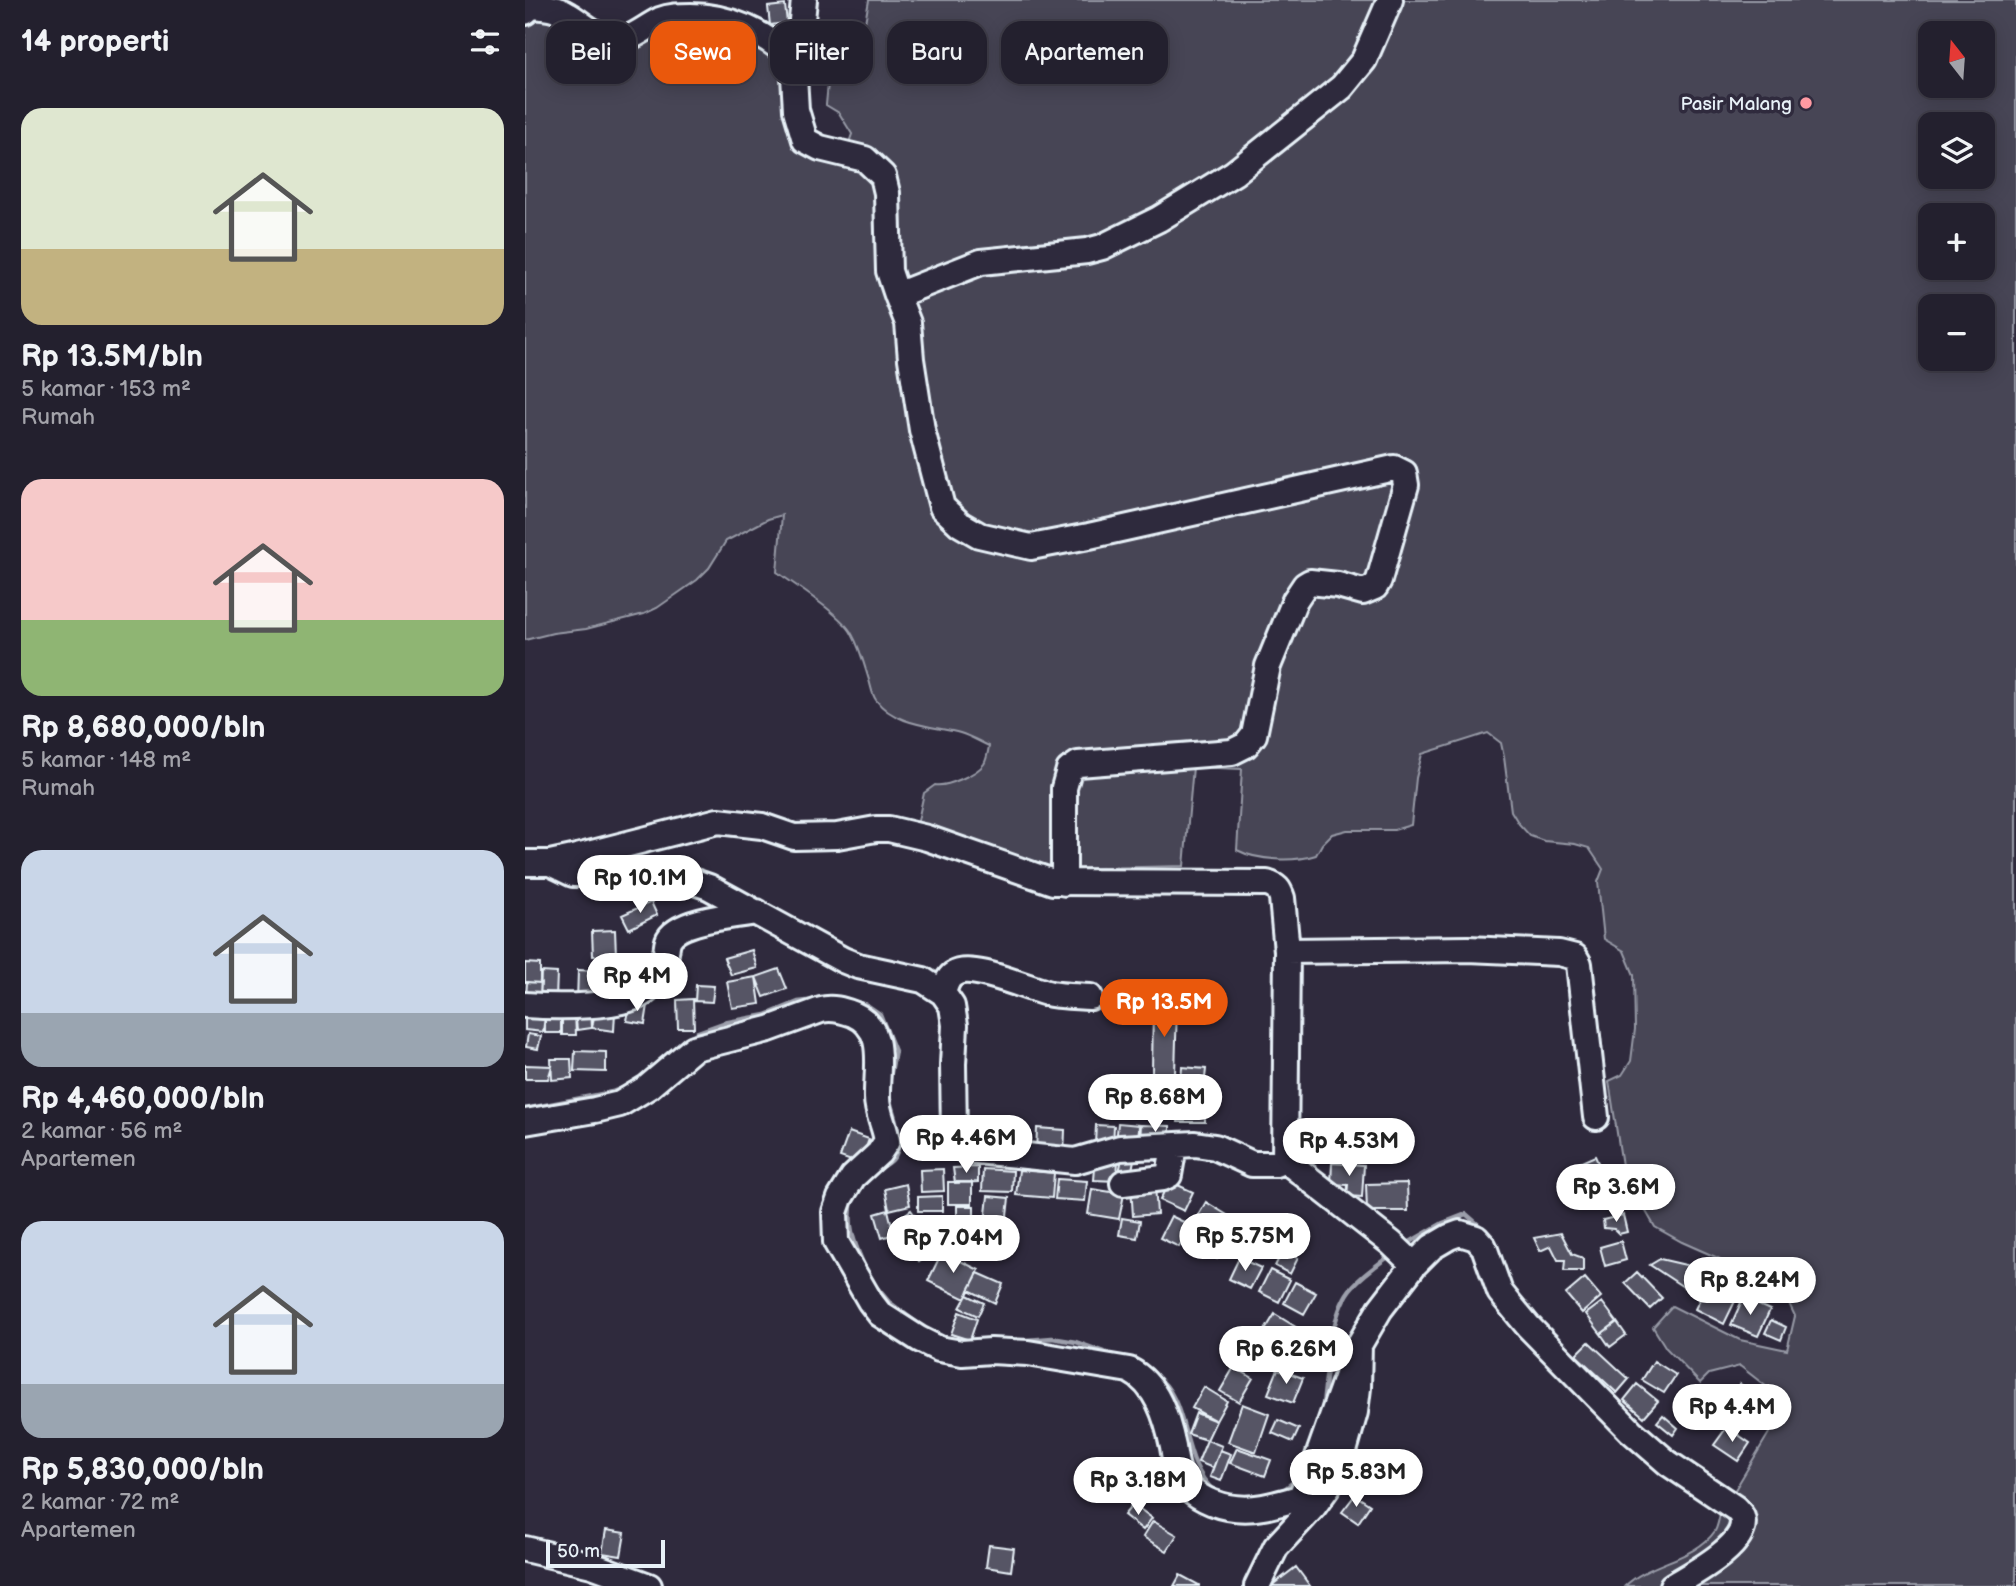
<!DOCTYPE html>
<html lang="id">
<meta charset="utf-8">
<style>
:root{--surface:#23202e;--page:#2b2836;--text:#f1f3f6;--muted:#a3a3aa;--line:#403e4a;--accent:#ea580c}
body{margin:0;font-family:"Balsamiq Sans",sans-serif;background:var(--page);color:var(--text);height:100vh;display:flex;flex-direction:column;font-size:26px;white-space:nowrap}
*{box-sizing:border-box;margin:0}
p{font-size:23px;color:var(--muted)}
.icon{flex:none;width:38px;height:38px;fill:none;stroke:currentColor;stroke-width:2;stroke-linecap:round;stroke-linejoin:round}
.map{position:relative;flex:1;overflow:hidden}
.drawer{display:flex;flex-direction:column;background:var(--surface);width:525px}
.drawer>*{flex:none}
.banner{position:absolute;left:21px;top:21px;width:665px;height:63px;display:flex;gap:14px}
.needle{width:46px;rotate:343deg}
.tools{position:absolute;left:1393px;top:21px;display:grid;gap:14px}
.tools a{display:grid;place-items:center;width:77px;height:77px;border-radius:14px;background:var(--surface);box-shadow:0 4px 18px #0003,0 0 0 2px var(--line);font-size:35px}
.scale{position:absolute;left:21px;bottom:18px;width:119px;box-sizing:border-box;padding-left:7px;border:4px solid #e8f1f8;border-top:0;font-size:19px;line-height:24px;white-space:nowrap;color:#e8f1f8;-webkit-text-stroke:5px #2f2a3d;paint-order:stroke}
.price{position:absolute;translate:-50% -60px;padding:0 16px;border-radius:24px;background:#fff;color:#222;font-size:23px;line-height:46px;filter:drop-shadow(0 2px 4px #0008)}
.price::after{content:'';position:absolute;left:50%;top:42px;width:21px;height:16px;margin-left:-10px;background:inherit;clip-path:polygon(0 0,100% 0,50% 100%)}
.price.current{background:var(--accent);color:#fff}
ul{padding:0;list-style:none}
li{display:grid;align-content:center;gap:14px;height:371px;padding:0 21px}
li span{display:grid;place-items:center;height:217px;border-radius:21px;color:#555}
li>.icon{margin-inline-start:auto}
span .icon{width:126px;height:126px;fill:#fffc;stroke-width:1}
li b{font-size:30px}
h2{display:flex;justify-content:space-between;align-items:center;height:84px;padding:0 21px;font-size:30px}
.pill{padding:0 24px;border-radius:21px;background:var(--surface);box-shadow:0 4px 18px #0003,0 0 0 2px var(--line);font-size:24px;line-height:63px}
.pill.current{background:var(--accent);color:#fff}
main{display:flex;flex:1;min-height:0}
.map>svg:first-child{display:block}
</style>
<main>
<section class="drawer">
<h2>14 properti<svg class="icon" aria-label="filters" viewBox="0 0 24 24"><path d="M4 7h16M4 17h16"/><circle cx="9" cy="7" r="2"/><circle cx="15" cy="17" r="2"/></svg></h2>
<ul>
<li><span style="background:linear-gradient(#dfe7d0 65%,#c2b280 0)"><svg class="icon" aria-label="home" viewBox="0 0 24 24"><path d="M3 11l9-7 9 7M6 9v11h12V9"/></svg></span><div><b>Rp 13.5M/bln</b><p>5 kamar · 153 m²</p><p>Rumah</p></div></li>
<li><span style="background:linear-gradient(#f6c9c9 65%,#8fb573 0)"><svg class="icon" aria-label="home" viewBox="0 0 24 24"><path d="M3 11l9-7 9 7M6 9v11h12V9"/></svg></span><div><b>Rp 8,680,000/bln</b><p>5 kamar · 148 m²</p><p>Rumah</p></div></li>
<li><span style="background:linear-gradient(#c9d6e8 75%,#9aa5b1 0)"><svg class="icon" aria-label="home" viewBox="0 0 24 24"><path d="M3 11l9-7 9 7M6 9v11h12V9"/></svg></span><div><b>Rp 4,460,000/bln</b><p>2 kamar · 56 m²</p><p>Apartemen</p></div></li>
<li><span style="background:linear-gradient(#c9d6e8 75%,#9aa5b1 0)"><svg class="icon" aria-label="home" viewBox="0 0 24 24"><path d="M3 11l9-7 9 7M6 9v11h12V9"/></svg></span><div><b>Rp 5,830,000/bln</b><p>2 kamar · 72 m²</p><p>Apartemen</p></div></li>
</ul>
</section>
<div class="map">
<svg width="1491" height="1586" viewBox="0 0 1491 1586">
<rect width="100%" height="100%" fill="#2f2a3d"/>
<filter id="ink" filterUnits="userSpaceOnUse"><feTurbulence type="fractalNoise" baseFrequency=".0143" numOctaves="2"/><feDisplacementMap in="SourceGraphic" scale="14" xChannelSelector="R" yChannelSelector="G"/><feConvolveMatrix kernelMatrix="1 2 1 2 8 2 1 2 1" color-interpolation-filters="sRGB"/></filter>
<g filter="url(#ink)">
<path fill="#464455" stroke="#979aa6" stroke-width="2" fill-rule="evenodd" d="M 344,0 L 1491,0 L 1491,1586 L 1167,1586 L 1203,1563 L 1208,1493 L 1253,1418 L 1256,1398 L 1215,1366 L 1184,1374 L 1175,1383 L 1141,1348 L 1128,1327 L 1147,1306 L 1215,1340 L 1262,1350 L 1270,1316 L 1260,1295 L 1193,1258 L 1157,1242 L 1130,1227 L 1098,1172 L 1084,1081 L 1097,1075 L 1106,1061 L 1110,1029 L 1109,975 L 1099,951 L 1079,939 L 1073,882 L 1078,869 L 1064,848 L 1050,844 L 1019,841 L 1005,836 L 994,824 L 986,811 L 979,757 L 976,743 L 963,733 L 897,754 L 891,778 L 886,825 L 869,830 L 822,830 L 807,834 L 797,844 L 791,855 C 769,862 733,861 712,850 L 717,769 L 668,767 L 659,866 L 529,869 L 392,825 L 399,793 L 410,785 C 422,787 452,774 459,764 C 462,759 463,752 464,746 C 455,742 445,736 435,733 C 408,726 369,725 351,700 C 347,695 346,686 344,680 C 339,664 335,648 327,634 C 318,616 270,585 252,572 L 257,515 L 243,519 L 201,541 L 184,568 L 172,580 L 132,608 L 119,614 L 61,629 L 28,633 L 0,640 L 0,21 L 24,15 L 70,42 L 148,23 L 210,30 L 261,63 L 292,155 L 316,166 L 327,134 L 314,113 L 301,105 L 303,83 L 319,80 L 325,38 L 338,34 ZM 1405,33 L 1458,33 L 1458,86 L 1405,86 ZM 1405,124 L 1458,124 L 1458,177 L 1405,177 ZM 1405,215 L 1458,215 L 1458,268 L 1405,268 ZM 1405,306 L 1458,306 L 1458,359 L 1405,359 Z
M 1196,1510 L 1215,1527 L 1142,1586 L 1100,1586 C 1124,1562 1170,1560 1190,1531 C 1193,1526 1194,1517 1196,1510 Z"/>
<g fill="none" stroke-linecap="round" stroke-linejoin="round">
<path stroke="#9c9fab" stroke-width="4.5" d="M 330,1002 L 342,1005 L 355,1014 L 370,1051 L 364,1083
M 157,1042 L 173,1032 L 198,1023 L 241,1015 L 273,1002 L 291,1000
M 0,1109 L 87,1092 L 105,1085
M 353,1170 C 357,1167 363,1164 367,1160 C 383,1142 367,1115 364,1095
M 327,1200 C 321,1230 332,1248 343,1275
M 878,1246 L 918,1223 L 941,1214 L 957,1228 L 959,1232
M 347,1282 L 364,1302 L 395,1325
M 489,1341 L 527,1338 L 551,1342 L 593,1357
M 629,1375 C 666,1398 654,1461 689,1491
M 797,1412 C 802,1378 804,1311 828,1286 C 838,1275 853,1264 866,1255
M 755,1493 L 773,1478"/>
</g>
<path fill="#575565" stroke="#e8f1f8" stroke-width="2" d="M 260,5 L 262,23 L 245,25 L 243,7 Z
M 126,902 L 132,915 L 104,929 L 97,915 Z
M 90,930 L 91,955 L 68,956 L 67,931 Z
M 227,950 L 232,968 L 206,975 L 199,958 Z
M 110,960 L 113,977 L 93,981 L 89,964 Z
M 0,963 L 15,964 L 15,983 L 0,982 Z
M 88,965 L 93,992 L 76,996 L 70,968 Z
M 254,969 L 262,989 L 239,997 L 231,977 Z
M 53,970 L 70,971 L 69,1002 L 52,1002 Z
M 16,972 L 32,973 L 31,999 L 15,999 Z
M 231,977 L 235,1004 L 207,1008 L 202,982 Z
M 2,982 L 16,983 L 15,999 L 1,998 Z
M 171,985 L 189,986 L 187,1002 L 170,1001 Z
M 168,999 L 169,1028 L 153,1028 L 152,1000 Z
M 105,1002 L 123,1005 L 120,1024 L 102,1021 Z
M 628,1005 L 652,1006 L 650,1074 L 627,1073 Z
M 66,1007 L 67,1028 L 52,1030 L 50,1009 Z
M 70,1011 L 90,1012 L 89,1031 L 67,1028 Z
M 37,1012 L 50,1012 L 51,1035 L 37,1035 Z
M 0,1015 L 20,1016 L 18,1032 L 0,1030 Z
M 36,1015 L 36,1033 L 20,1033 L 20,1016 Z
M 3,1034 L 16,1036 L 13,1049 L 1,1047 Z
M 50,1051 L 81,1052 L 81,1072 L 49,1071 Z
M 26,1059 L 46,1059 L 47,1078 L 27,1080 Z
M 0,1065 L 27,1066 L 23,1079 L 0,1079 Z
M 657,1067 L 681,1069 L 678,1097 L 655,1096 Z
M 629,1080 L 650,1083 L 644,1116 L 623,1112 Z
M 678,1097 L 680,1102 L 680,1122 L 653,1122 L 654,1102 Z
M 593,1123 L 614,1125 L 613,1146 L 591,1144 Z
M 571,1125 L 589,1126 L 588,1144 L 570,1144 Z
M 616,1125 L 645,1126 L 645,1142 L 615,1141 Z
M 512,1128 L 540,1130 L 539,1155 L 511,1153 Z
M 324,1132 L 344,1139 L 335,1164 L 315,1157 Z
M 598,1153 L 610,1155 L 606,1175 L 594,1173 Z
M 1070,1156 L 1079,1176 L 1062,1184 L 1052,1164 Z
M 571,1157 L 593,1158 L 592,1181 L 569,1180 Z
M 807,1163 L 839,1165 L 837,1197 L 822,1196 L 823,1185 L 806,1184 Z
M 453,1167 L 453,1182 L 430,1183 L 428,1168 Z
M 418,1169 L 419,1191 L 396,1192 L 395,1170 Z
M 458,1169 L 488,1171 L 487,1192 L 457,1191 Z
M 494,1170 L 529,1173 L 527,1198 L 491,1195 Z
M 532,1179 L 562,1181 L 560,1201 L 530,1199 Z
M 644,1181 L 668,1192 L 659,1211 L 635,1200 Z
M 423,1182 L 447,1182 L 447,1204 L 423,1204 Z
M 882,1183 L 883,1211 L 842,1211 L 841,1184 Z
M 381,1184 L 385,1205 L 364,1210 L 360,1189 Z
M 630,1184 L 632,1214 L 608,1216 L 606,1186 Z
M 567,1189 L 599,1194 L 594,1219 L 563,1214 Z
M 417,1196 L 417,1211 L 393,1211 L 393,1197 Z
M 463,1196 L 484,1198 L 481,1225 L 460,1223 Z
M 681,1202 L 707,1218 L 695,1237 L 670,1221 Z
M 432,1206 L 449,1206 L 449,1220 L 432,1220 Z
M 363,1210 L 369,1234 L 357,1238 L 350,1214 Z
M 386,1210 L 413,1246 L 394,1261 L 366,1225 Z
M 1098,1215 L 1102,1232 L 1094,1234 L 1089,1229 L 1079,1228 L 1078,1220 Z
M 646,1216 L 665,1225 L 654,1247 L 635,1238 Z
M 597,1218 L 615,1221 L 612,1238 L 594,1235 Z
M 426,1221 L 454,1223 L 452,1247 L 424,1244 Z
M 681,1229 L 703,1242 L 692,1259 L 671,1246 Z
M 1036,1233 L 1047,1254 L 1058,1258 L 1058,1271 L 1039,1271 L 1040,1260 L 1033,1260 L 1026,1246 L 1015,1251 L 1009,1238 Z
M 1096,1241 L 1101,1260 L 1080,1266 L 1075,1247 Z
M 758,1250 L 773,1258 L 765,1274 L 750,1266 Z
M 417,1252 L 454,1270 L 440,1299 L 403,1281 Z
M 714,1258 L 736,1268 L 725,1289 L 704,1279 Z
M 1135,1259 L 1187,1271 L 1169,1294 L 1125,1265 Z
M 745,1270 L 765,1280 L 754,1302 L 734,1292 Z
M 1112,1272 L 1137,1298 L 1125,1309 L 1100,1283 Z
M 453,1273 L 478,1284 L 470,1303 L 444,1290 Z
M 1060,1278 L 1076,1297 L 1057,1313 L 1041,1294 Z
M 1184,1281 L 1213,1295 L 1199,1324 L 1170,1309 Z
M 770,1282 L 791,1293 L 779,1314 L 759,1303 Z
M 442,1295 L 459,1303 L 453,1316 L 435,1308 Z
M 1218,1298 L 1245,1310 L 1233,1336 L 1206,1325 Z
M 1077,1302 L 1092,1322 L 1076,1334 L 1061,1314 Z
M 434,1312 L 452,1319 L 445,1340 L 426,1334 Z
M 750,1314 L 782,1334 L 762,1364 L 731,1345 Z
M 1246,1320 L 1261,1327 L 1256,1340 L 1240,1333 Z
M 1092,1322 L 1101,1335 L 1085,1347 L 1076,1334 Z
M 1064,1342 L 1104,1379 L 1092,1393 L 1051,1355 Z
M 1129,1361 L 1151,1375 L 1139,1393 L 1117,1380 Z
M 709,1367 L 728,1378 L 714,1402 L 695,1391 Z
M 753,1369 L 778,1378 L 768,1403 L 743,1394 Z
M 1112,1384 L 1133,1401 L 1119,1417 L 1099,1400 Z
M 1215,1384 L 1234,1396 L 1218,1421 L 1200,1409 Z
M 679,1387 L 702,1401 L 691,1421 L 667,1408 Z
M 1235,1400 L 1250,1406 L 1241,1430 L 1226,1424 Z
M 717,1404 L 744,1414 L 731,1452 L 703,1442 Z
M 671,1413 L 691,1421 L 682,1440 L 663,1434 Z
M 1138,1415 L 1153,1428 L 1148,1435 L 1132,1422 Z
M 753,1420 L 774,1429 L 768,1442 L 747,1433 Z
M 1202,1427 L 1225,1443 L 1213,1461 L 1189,1445 Z
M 682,1440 L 697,1446 L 688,1468 L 673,1462 Z
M 712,1448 L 746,1460 L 740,1476 L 705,1463 Z
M 695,1450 L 706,1454 L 696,1481 L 685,1477 Z
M 830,1495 L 845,1505 L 833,1523 L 817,1512 Z
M 608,1504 L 627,1518 L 618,1530 L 599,1515 Z
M 628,1521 L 652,1535 L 642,1551 L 618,1537 Z
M 81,1530 L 100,1533 L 96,1556 L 77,1553 Z
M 464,1545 L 489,1548 L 486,1571 L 461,1567 Z
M 771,1567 L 785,1586 L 746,1586 Z
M 655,1575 L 674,1585 L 674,1586 L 649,1586 Z"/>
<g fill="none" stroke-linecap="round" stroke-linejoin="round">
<g stroke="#e8f1f8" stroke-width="30">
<path id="minor" d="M 0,12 L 7,6 C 19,7 32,8 43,15 C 57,23 69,36 85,39 C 105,43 118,28 135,20 C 145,16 155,16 166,16 C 205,16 240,33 268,59 L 271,110 L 280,140 L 295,148 L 340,159 L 358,176 L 362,193 L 364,271 L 372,295 L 456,262 L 562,251 L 577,247 L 634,219 L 709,173 L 817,87 L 839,60 L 865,0
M 268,59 L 276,30 L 279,0
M 372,295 L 383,323 L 386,359 L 397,430 L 417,507 L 435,524 L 454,535 L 506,547 L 564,536 L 869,468 L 879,473 L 881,485 L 854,580 L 850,587 L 838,592 L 813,585 L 785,582 L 780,585 L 770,600 L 743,666 L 729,735 L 721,745 L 707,752 L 553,764 L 544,770 L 539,788 L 539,883
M 0,863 L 25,863 L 48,858 L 193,821 L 237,826 L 269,837 L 312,836 L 351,829 L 364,829 L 402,838 L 528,882 L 742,883 C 752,886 754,889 757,898 L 762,951 L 760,1160
M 25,863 L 48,874 L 152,876 L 184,887 L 318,960 L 333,966 L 398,980 L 418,993 L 427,1006 L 430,1025 L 428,1064 L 429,1136 L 430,1142 L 435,1147 L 442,1150 L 550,1161 L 595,1148 L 670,1144 L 690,1147 L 727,1164 L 750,1164 L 760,1160 L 866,1243 L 889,1265 L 855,1309 L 834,1345 L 833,1388 L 830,1412 L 818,1455 L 802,1488 L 789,1506 L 751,1547 L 732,1586
M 762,951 L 943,949 L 1034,953 L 1050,957 L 1054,964 L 1071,1117
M 418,993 C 420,986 423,977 429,974 C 447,962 505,990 526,994 C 538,996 552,996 565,997
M 0,1005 C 27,1007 102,1009 122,990 C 127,986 138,964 140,957 C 142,952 141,947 143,941 C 150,920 212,915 232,912
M 0,1122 L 70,1110 L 95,1104 L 123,1087 L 169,1048 L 244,1029 L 296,1010 C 307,1007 317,1010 328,1014 C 363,1029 351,1068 352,1098 C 352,1113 360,1126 362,1141 L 354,1153 L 328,1177 L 315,1198 L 310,1212 L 311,1242 L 345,1301 L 355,1314 L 394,1339 L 414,1349 L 437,1353 L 466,1351 L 503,1353 L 604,1370 C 632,1384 642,1418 648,1447 C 649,1454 650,1461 652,1468 C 663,1502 706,1513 738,1507 C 750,1505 763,1501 775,1498 L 789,1468 L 827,1361
M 598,1183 L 638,1178 L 644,1175 L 649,1146
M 889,1265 L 907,1247 L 924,1237 L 935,1233 L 951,1238 L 959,1247 L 975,1292 L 1003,1326 L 1106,1431 L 1143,1463 L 1210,1508 C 1213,1511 1216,1514 1217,1517 C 1226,1544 1165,1575 1147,1586
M 0,1549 L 67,1565 L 124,1586"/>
</g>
<use href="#minor" stroke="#2f2a3d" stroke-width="24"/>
</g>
</g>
<circle fill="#ff9aa2" stroke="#2f2a3d" stroke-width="2.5" cx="1281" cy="103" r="7"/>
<g text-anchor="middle" stroke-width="7" stroke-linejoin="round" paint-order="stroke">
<g font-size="19" fill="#e8f1f8" stroke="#2f2a3d" text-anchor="end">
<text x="1267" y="110">Pasir Malang</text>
</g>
</g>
</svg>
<div class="tools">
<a><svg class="needle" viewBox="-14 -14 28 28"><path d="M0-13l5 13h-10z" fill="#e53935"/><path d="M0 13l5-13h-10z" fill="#a3a3aa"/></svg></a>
<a><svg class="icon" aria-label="layers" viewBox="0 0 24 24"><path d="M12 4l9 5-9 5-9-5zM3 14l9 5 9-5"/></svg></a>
<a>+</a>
<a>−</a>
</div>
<div class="scale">50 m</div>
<b class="price" style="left:115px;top:915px">Rp 10.1M</b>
<b class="price" style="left:112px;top:1013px">Rp 4M</b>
<b class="price current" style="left:639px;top:1039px">Rp 13.5M</b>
<b class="price" style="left:630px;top:1134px">Rp 8.68M</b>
<b class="price" style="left:441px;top:1175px">Rp 4.46M</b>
<b class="price" style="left:824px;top:1178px">Rp 4.53M</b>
<b class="price" style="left:1091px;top:1224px">Rp 3.6M</b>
<b class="price" style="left:720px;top:1273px">Rp 5.75M</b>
<b class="price" style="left:428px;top:1275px">Rp 7.04M</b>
<b class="price" style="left:1225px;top:1317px">Rp 8.24M</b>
<b class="price" style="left:761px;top:1386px">Rp 6.26M</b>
<b class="price" style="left:1207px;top:1444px">Rp 4.4M</b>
<b class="price" style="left:831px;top:1509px">Rp 5.83M</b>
<b class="price" style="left:613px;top:1517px">Rp 3.18M</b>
<div class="banner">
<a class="pill">Beli</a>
<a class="pill current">Sewa</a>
<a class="pill">Filter</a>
<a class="pill">Baru</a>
<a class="pill">Apartemen</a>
</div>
</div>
</main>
